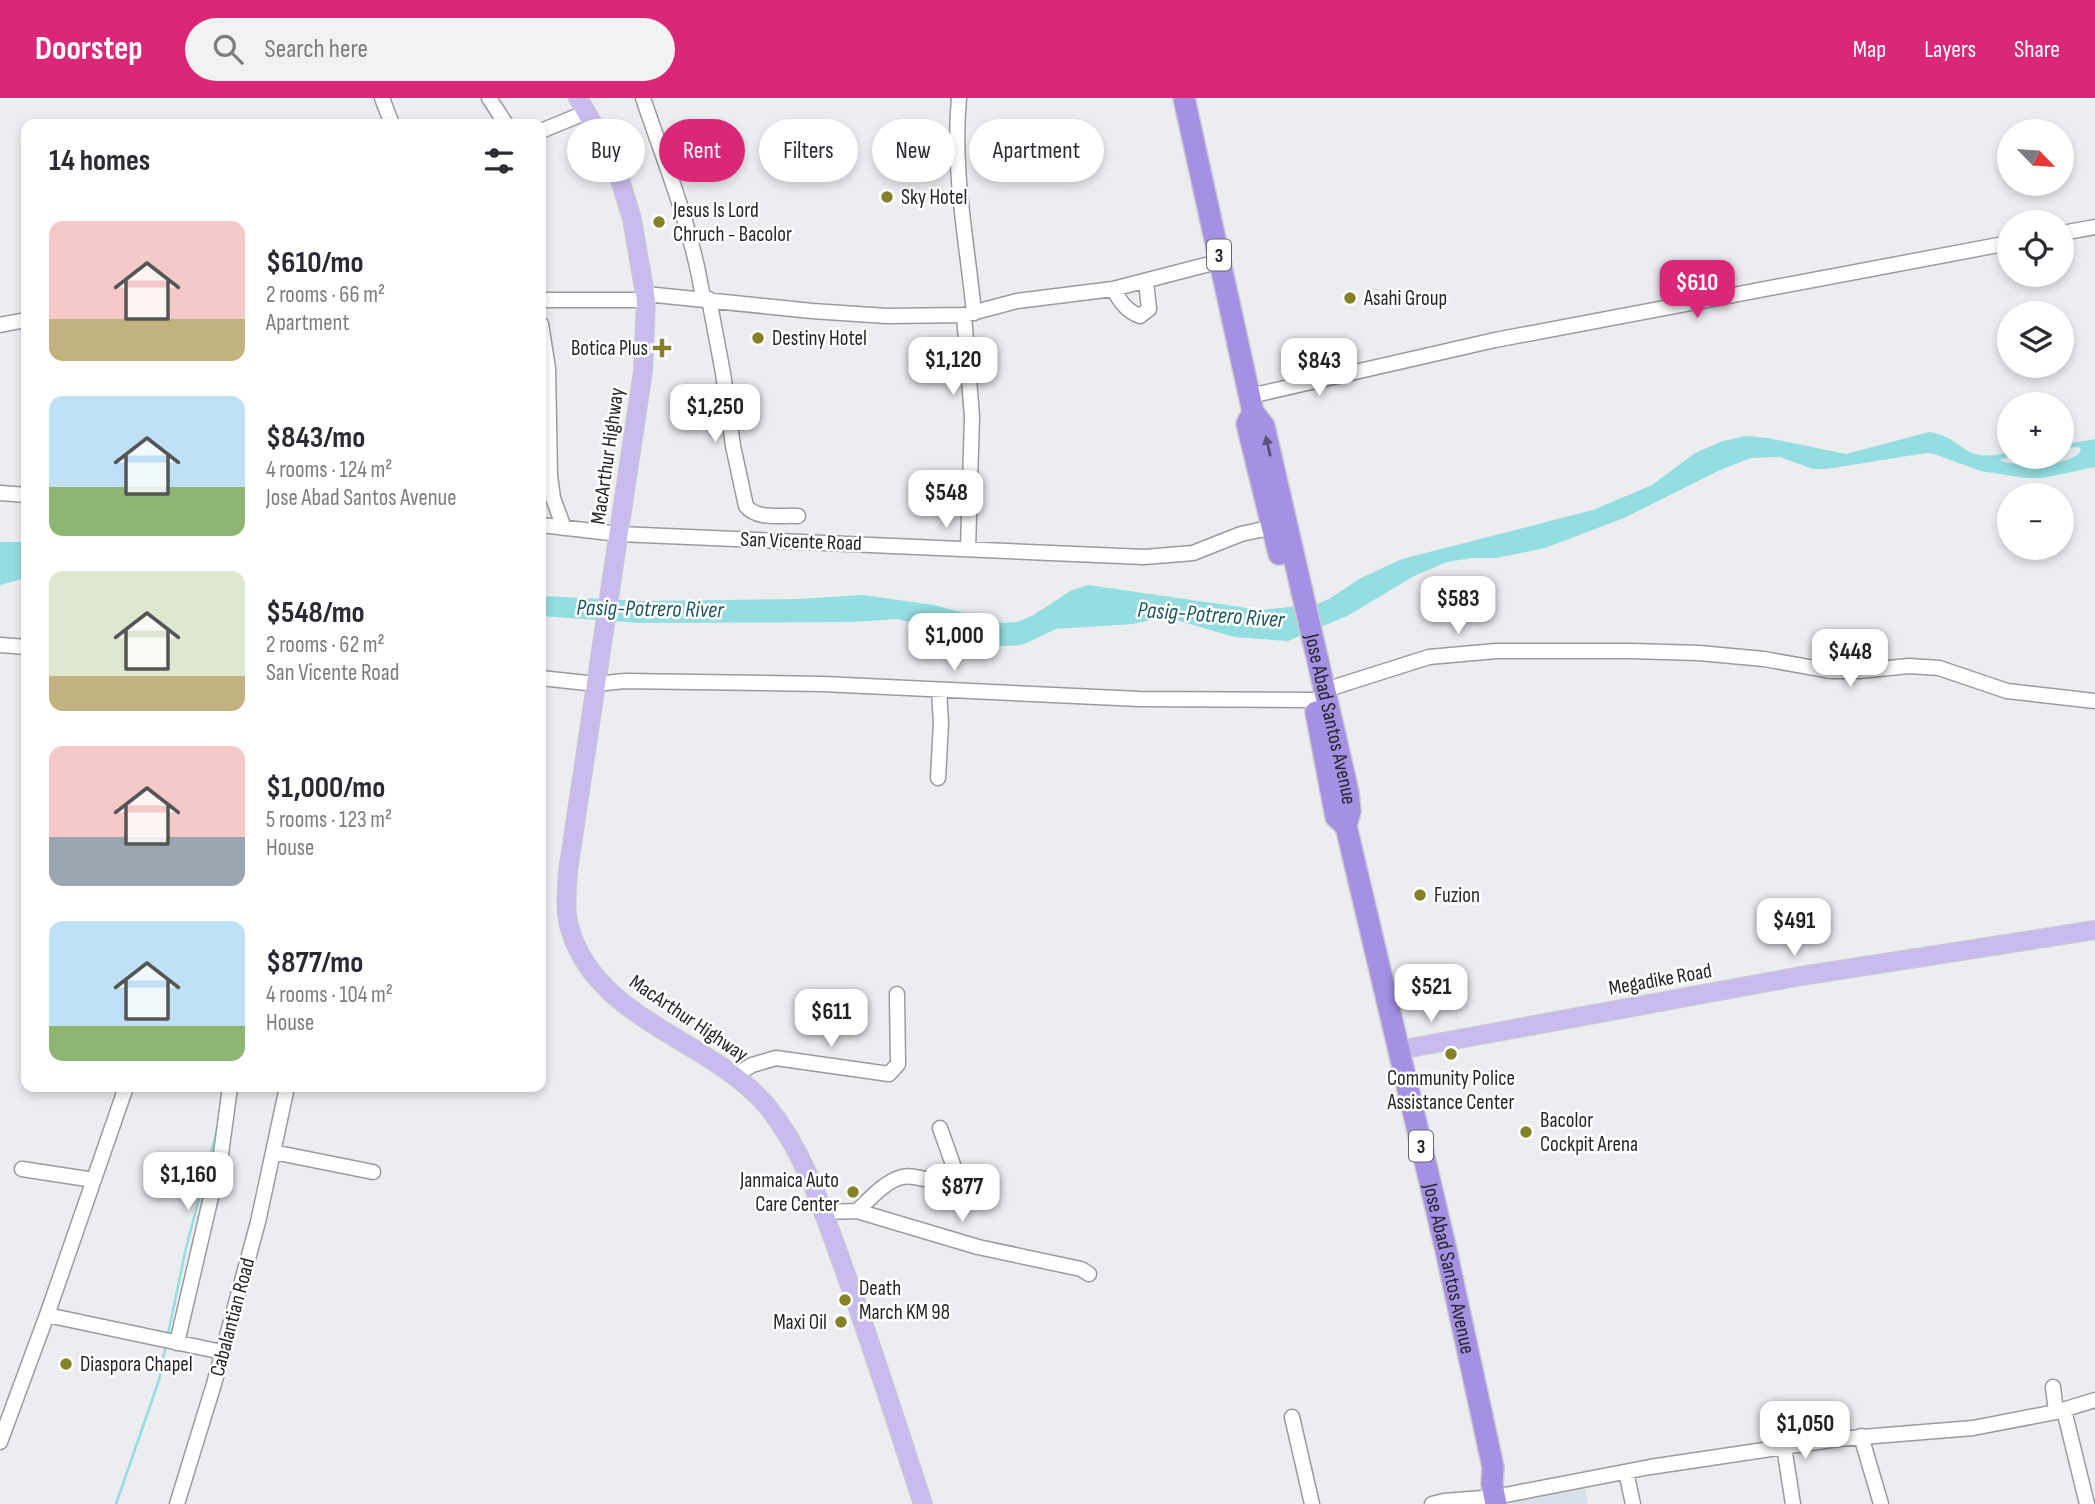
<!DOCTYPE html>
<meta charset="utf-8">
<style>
:root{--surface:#fff;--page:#f2f2f3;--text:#2b2b33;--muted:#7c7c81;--accent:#db2777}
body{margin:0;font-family:"Sofia Sans Condensed",sans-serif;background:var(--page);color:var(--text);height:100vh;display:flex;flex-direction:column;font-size:26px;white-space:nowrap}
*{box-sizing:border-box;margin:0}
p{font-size:23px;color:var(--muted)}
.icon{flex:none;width:38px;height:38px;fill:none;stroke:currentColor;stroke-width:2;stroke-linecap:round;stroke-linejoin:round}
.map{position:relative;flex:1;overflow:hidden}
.details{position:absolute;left:21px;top:21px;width:525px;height:973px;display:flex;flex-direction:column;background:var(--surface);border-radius:14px;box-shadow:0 4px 10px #0003}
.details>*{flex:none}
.banner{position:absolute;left:567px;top:21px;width:665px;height:63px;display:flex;gap:14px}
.needle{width:46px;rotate:115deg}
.controls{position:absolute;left:1997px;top:21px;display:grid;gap:14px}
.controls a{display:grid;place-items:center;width:77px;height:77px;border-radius:50%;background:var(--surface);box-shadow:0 4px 10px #0003;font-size:35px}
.price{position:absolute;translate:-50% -60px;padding:0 16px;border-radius:14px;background:#fff;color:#222;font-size:23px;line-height:46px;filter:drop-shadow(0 2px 4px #0008)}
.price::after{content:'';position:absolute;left:50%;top:42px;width:21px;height:16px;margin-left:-10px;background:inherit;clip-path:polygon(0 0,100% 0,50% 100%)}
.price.on{background:var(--accent);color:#fff}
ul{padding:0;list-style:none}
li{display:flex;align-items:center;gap:21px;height:175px;padding:0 28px}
li span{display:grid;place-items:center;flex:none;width:196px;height:140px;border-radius:14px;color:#555}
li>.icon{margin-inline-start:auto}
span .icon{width:84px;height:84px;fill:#fffc;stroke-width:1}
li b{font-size:30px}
h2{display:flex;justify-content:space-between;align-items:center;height:84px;padding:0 28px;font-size:30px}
.tag{padding:0 24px;border-radius:32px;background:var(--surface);box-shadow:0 4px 10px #0003;font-size:24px;line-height:63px}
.tag.on{background:var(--accent);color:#fff}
header{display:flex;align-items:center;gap:42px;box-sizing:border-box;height:98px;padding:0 35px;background:var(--accent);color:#fff}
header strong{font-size:33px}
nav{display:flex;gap:38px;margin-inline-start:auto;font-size:24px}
.search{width:490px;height:63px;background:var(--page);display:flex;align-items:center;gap:18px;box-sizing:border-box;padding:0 24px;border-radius:38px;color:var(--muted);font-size:26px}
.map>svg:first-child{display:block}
</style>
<header>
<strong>Doorstep</strong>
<div class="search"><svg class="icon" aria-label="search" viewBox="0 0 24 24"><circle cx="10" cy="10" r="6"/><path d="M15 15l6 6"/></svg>Search here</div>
<nav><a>Map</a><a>Layers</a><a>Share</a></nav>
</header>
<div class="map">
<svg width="2095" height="1406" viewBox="0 0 2095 1406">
<rect width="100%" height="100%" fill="#ebedf1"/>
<path fill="#dae0ea" d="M 1584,1384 L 1588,1406 L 1512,1406 L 1511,1400 Z"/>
<path fill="#94dde1" d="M 1929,334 C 1967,340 1960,367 2009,354 L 2010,359 L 1999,362 C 2014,370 2073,369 2081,352 L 2079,349 L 2062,350 L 2062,347 L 2095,341 L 2095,369 L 2043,380 L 2025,380 L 1981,373 L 1934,356 L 1926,355 L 1827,371 L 1813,371 L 1780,359 L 1751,360 L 1720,372 L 1624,420 L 1545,450 L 1496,460 L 1472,460 L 1447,464 L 1414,478 L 1349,517 L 1288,543 L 1234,539 L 1166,519 L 1133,526 L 1056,531 L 1022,547 L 1001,548 L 937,536 L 910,524 L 898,521 L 851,524 L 641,525 L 541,518 L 541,498 L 644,503 L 798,501 L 863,497 L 934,507 L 1002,525 L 1017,524 L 1032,518 L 1070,493 L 1088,487 L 1261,512 L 1317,506 L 1329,501 L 1361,480 L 1402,461 L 1593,412 L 1652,387 L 1695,355 L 1723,343 L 1746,338 L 1768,340 L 1846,356 Z
M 0,444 L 26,444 L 26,480 L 0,487 Z"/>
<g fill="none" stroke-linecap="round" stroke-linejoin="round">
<path stroke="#94dde1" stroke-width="2.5" d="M 168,1236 L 186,1150 L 218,1028
M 116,1406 L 159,1282 L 166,1246"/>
<g stroke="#999b9f" stroke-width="17">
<path id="minor" d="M 382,0 L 392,26
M 489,0 L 506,26
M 643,0 C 665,66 693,132 703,201
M 959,0 C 952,72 967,143 974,215
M 541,33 L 587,14
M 2062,135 L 2095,129
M 1113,191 C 1120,203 1126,213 1140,218 L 1149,211 L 1146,184
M 646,196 L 812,213 L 887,218 L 964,217 L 1017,203 L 1113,191 L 1221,163
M 709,201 L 723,275 L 733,348 L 746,408 C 757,422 781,417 798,418
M 541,202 L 646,202
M 964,217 L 972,319 L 968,450
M 541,226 L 548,270 L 550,378 L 553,400 L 564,430
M 0,227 L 26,222
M 1250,298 L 1495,242 L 2009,145
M 0,395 L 26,397
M 541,427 L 619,436 L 1144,459 L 1193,455 L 1241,436 L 1273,429
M 0,547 L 26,549
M 541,580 L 596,586 L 625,583 L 823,586 L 1139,601 L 1314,602
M 1325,592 L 1429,559 L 1496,553 L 1631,553 L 1699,555 L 1764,561 L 1831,573 L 1859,573 L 1909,568 L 1939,570 L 2007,593 L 2095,603
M 938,680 L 941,625 L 939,592
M 734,978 L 752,967 L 776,960 L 889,976 L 898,966 L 897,896
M 273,1054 L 373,1074
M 22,1071 L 94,1082
M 857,1113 C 869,1102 885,1083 902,1079 C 920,1075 938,1091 957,1081 L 957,1078 L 940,1030
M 823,1114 L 857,1113 L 978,1149 L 1081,1171 L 1089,1176
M 47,1217 L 222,1254
M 177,1245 L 221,1056 L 230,989
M 2053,1289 L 2056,1314
M 2064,1312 L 2087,1406
M 1292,1319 L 1312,1406
M 1861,1338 L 1881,1406
M 0,1344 L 47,1217 L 126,989
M 1784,1349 L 1793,1406
M 1626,1374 L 1633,1406
M 177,1406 L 214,1286 L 258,1124 L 287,989
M 1432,1406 L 1444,1403 L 1495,1399 L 1650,1369 L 1838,1341 L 1973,1330 L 2056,1314 L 2095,1302"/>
</g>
<g stroke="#cbcbcb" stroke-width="20">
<path id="major" d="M 578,0 L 606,48 L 618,75 L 632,121 L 646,202 L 643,273 L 568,773 C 567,791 564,812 570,831 C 596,922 710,941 767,1008 C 803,1052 821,1107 840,1160 C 870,1241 896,1324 923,1406
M 1399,952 L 1801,878 L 2095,832"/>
</g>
<g stroke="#cbcbcb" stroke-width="24">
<g id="highway">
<path id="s1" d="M 1184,0 L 1253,314 L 1264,328 L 1348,694 L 1350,713 L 1346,728 L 1446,1152 L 1493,1369 L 1492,1386 L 1496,1406"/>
<path d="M 1253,314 L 1247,326 L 1279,456"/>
<path d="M 1316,614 L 1336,719 L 1346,728"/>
</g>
</g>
<use href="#minor" stroke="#fff" stroke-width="14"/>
<use href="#major" stroke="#c8bcef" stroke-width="18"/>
<use href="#highway" stroke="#a490e4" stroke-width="21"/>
</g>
<defs><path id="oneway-solid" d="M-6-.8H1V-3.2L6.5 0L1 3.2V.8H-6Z" transform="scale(1.75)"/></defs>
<use fill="#585073" href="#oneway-solid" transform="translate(1268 348) rotate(-103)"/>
<g fill="#858128" stroke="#fff" stroke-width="2.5">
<circle cx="887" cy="99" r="7"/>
<circle cx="659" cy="124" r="7"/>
<circle cx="1350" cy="200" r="7"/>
<circle cx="758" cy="240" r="7"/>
<path d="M658.5 239.5h7v7h7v7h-7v7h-7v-7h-7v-7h7z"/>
<circle cx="1420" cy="797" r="7"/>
<circle cx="1451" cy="956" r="7"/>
<circle cx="1526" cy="1034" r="7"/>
<circle cx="853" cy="1094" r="7"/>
<circle cx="845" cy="1202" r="7"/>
<circle cx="841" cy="1224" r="7"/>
<circle cx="66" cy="1266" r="7"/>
</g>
<g text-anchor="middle" stroke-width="5" stroke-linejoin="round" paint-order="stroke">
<g fill="#fff" stroke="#666768" stroke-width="2">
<rect x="1207" y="141.5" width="24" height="31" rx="5"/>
<rect x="1409" y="1032.5" width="24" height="31" rx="5"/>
</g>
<g font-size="19" font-weight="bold" fill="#252627">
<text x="1219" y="164">3</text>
<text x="1421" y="1055">3</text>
</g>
<g font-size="21" fill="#252627" stroke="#fff" text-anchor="start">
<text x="901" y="106">Sky Hotel</text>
<text x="673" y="119">Jesus Is Lord<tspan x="673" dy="24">Chruch - Bacolor</tspan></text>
<text x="1364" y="207">Asahi Group</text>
<text x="772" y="247">Destiny Hotel</text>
<text x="648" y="257" text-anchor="end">Botica Plus</text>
<text x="1434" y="804">Fuzion</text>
<text x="1451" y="987" text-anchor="middle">Community Police<tspan x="1451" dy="24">Assistance Center</tspan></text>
<text x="1540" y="1029">Bacolor<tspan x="1540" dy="24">Cockpit Arena</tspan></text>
<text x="839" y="1089" text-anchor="end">Janmaica Auto<tspan x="839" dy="24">Care Center</tspan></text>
<text x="859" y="1197">Death<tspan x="859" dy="24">March KM 98</tspan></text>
<text x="827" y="1231" text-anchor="end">Maxi Oil</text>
<text x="80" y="1273">Diaspora Chapel</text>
</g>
<g font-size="21" fill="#252627" stroke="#fff">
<text transform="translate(607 358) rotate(-82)" y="7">MacArthur Highway</text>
<text transform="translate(801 443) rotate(2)" y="7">San Vicente Road</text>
<text dy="7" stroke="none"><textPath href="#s1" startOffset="640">Jose Abad Santos Avenue</textPath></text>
<text transform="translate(1660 881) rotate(-10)" y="7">Megadike Road</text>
<text transform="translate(689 920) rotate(34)" y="7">MacArthur Highway</text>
<text dy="7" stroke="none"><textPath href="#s1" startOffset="1204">Jose Abad Santos Avenue</textPath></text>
<text transform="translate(232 1219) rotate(-75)" y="7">Cabalantian Road</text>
</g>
<g font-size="23" font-style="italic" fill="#1c5a5d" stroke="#fff">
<text transform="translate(650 510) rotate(1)" y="8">Pasig-Potrero River</text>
<text transform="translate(1211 516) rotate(4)" y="8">Pasig-Potrero River</text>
</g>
</g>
</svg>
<div class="controls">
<a><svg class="needle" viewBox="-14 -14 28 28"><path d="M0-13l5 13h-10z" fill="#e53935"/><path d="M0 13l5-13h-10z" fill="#7c7c81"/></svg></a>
<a><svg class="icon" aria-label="locate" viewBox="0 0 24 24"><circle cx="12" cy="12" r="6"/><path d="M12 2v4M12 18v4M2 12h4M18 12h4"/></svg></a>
<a><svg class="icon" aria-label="layers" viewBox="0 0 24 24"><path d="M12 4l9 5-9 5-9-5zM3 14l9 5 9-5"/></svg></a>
<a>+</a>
<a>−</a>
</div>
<b class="price on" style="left:1697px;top:222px">$610</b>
<b class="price" style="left:953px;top:299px">$1,120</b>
<b class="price" style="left:1319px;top:300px">$843</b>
<b class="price" style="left:715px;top:346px">$1,250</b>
<b class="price" style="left:946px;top:432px">$548</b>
<b class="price" style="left:1458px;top:538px">$583</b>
<b class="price" style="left:954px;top:575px">$1,000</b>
<b class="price" style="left:1850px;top:591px">$448</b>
<b class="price" style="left:1794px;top:860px">$491</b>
<b class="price" style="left:1431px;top:926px">$521</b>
<b class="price" style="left:831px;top:951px">$611</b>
<b class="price" style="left:188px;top:1114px">$1,160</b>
<b class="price" style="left:962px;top:1126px">$877</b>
<b class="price" style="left:1805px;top:1363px">$1,050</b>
<div class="banner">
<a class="tag">Buy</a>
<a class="tag on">Rent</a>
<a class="tag">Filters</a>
<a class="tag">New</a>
<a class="tag">Apartment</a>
</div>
<section class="details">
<h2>14 homes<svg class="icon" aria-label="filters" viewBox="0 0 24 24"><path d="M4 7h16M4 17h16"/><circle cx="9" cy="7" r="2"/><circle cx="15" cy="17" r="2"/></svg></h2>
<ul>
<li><span style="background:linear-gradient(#f6c9c9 70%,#c2b280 0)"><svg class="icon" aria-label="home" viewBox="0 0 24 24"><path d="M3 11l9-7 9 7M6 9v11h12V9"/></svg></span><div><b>$610/mo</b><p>2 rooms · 66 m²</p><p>Apartment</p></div></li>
<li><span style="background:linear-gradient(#bfe0f5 65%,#8fb573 0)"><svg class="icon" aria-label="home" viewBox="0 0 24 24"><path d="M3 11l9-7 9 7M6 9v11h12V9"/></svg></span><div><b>$843/mo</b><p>4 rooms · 124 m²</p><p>Jose Abad Santos Avenue</p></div></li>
<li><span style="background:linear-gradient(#dfe7d0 75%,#c2b280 0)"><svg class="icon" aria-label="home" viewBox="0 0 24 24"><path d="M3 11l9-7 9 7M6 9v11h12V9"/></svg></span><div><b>$548/mo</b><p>2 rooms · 62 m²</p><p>San Vicente Road</p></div></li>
<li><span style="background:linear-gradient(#f6c9c9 65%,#9aa5b1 0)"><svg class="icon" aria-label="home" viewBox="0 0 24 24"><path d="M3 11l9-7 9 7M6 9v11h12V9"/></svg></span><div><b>$1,000/mo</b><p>5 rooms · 123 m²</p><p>House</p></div></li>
<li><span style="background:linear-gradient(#bfe0f5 75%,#8fb573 0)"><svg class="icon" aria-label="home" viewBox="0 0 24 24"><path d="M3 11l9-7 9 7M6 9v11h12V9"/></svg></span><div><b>$877/mo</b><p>4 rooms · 104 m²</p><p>House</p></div></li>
</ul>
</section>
</div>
